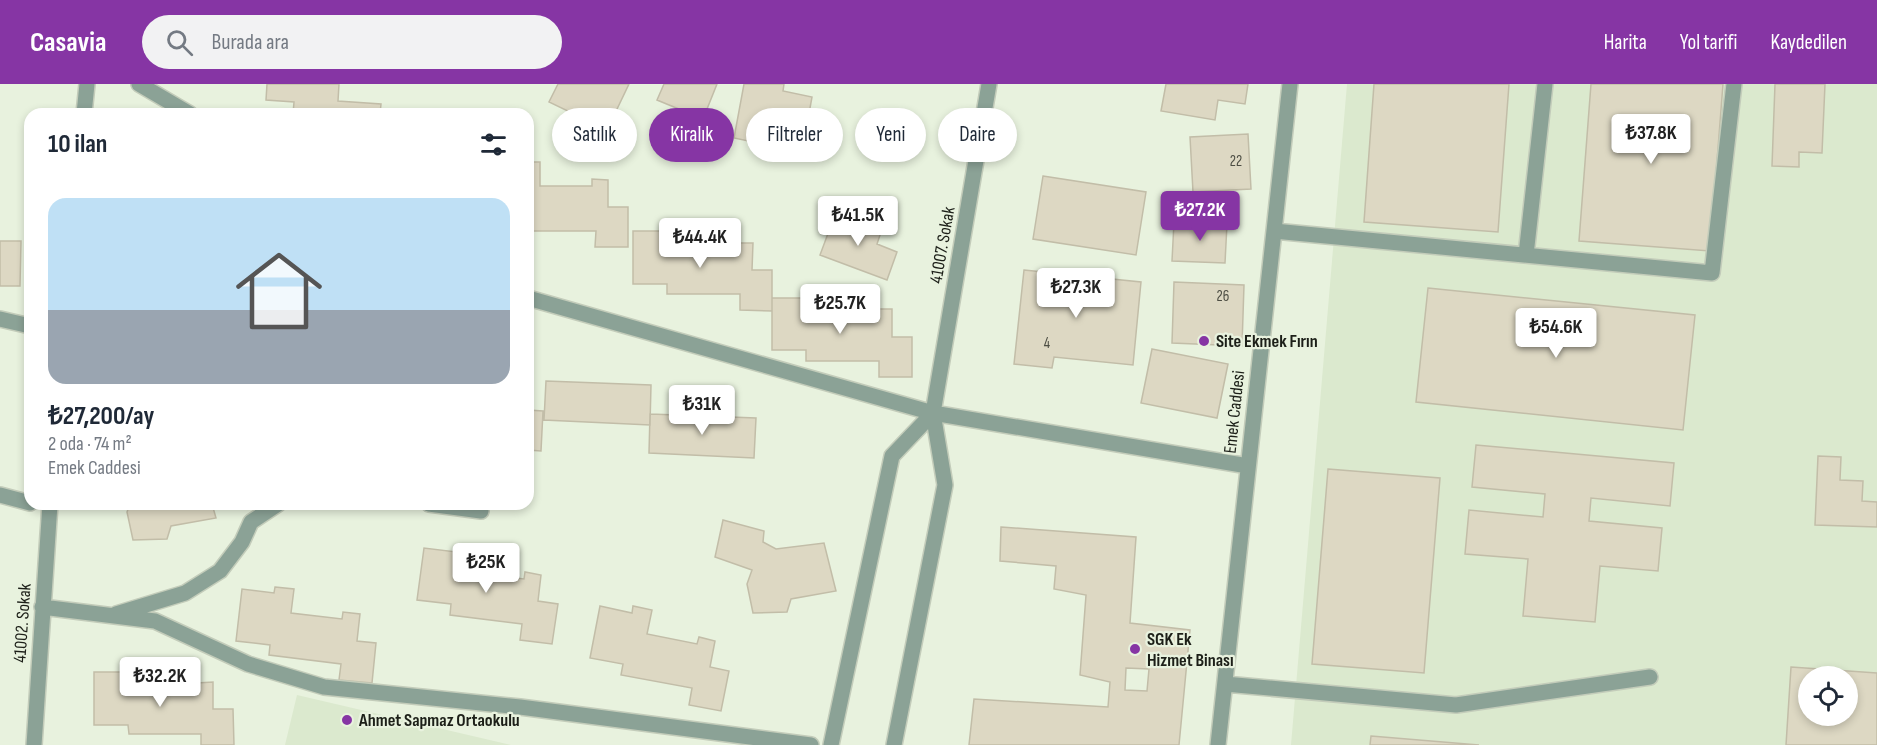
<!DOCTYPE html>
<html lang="tr">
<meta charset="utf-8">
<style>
:root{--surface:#fff;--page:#f2f2f3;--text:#1f2937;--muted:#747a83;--line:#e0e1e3;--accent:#8635a4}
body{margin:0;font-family:"Sofia Sans Condensed",sans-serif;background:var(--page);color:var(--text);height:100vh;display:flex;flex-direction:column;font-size:22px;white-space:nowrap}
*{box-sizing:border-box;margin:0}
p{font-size:20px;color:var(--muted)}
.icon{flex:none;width:33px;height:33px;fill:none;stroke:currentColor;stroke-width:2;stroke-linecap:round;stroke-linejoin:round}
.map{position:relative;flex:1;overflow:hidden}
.side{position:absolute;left:24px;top:24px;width:510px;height:402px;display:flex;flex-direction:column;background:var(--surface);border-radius:18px;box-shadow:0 3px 9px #0003}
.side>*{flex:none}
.hud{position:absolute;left:552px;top:24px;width:570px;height:54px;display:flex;gap:12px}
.buttons{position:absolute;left:1798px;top:582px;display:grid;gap:12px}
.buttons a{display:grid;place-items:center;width:60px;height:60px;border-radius:50%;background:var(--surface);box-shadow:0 3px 9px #0003;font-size:30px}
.price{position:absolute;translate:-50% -51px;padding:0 14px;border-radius:6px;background:#fff;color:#222;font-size:20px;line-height:39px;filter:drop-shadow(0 2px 3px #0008)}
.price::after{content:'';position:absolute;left:50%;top:36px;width:18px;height:14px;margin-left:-9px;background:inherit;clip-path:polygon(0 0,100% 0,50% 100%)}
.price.selected{background:var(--accent);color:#fff}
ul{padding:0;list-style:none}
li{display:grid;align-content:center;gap:12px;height:318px;padding:0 24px}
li+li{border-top:2px solid var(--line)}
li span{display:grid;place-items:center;height:186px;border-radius:18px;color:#555}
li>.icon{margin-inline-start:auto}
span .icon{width:108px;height:108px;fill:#fffc;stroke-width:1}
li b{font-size:26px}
h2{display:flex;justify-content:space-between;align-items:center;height:72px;padding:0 24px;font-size:26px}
.tag{padding:0 21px;border-radius:27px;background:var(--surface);box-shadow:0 3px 9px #0003;font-size:21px;line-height:54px}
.tag.selected{background:var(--accent);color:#fff}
header{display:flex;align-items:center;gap:36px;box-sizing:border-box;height:84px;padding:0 30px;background:var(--accent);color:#fff}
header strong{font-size:28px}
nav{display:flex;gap:33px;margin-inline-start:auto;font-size:21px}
.search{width:420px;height:54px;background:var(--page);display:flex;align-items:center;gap:15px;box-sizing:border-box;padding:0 21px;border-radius:33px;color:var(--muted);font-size:22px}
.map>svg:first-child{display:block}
</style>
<header>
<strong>Casavia</strong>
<div class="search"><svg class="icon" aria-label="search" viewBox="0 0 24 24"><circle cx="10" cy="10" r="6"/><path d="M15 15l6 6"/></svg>Burada ara</div>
<nav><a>Harita</a><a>Yol tarifi</a><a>Kaydedilen</a></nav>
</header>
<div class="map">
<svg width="1877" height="661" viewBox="0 0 1877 661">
<rect width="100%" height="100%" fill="#e8f2de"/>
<path fill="#dbe9ce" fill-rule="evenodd" d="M 1347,0 L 1877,0 L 1877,661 L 1291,661 ZM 1809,592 L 1848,592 L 1848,632 L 1809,632 Z
M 297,611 L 511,661 L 285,661 Z"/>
<path fill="#ddd8c3" stroke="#c2bda8" stroke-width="1.5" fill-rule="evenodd" d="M 267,0 L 339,0 L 338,17 L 381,20 L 380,30 L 293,30 L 294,18 L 266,16 Z
M 558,0 L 629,0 L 607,46 L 549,18 Z
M 664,0 L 717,0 L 703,35 L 657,16 Z
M 744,0 L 784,0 L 783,7 L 812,13 L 802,68 L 734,54 Z
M 1166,0 L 1248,0 L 1245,20 L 1218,16 L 1215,36 L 1161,27 Z
M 1374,0 L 1509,0 L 1498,148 L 1364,138 Z
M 1591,0 L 1723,0 L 1710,167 L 1579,157 Z
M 1775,0 L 1825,0 L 1822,69 L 1799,68 L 1799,83 L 1772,82 Z
M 1248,50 L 1251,105 L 1193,108 L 1190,53 Z
M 528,78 L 540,78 L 540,102 L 592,102 L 592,95 L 608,96 L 608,123 L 628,123 L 628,163 L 595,163 L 596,147 L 528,147 Z
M 1043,92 L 1146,108 L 1136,171 L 1033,155 Z
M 836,128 L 882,145 L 877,160 L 897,168 L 887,196 L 820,171 Z
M 1174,138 L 1227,140 L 1225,179 L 1172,177 Z
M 665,141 L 685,141 L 684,166 L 736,166 L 736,159 L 753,159 L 752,186 L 772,186 L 772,227 L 740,226 L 740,210 L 667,210 L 667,200 L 633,200 L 633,147 L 665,147 Z
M 0,157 L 21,157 L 20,202 L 0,202 Z
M 1024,186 L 1141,198 L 1133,281 L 1054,273 L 1052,284 L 1014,280 Z
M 1174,198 L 1244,201 L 1242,262 L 1172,259 Z
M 1428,204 L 1695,231 L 1683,346 L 1416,318 Z
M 805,208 L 824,208 L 824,232 L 875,232 L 875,225 L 892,225 L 892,253 L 912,253 L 912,293 L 879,293 L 879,277 L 806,277 L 806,266 L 772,266 L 772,214 L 805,214 Z
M 1152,265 L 1228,280 L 1217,334 L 1141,319 Z
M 546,297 L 651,301 L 650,341 L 544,336 Z
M 528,326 L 543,327 L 541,367 L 528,366 Z
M 650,330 L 756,334 L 754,374 L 649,369 Z
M 1476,361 L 1674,379 L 1670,422 L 1591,414 L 1589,437 L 1662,444 L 1658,487 L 1600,482 L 1595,538 L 1523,532 L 1528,475 L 1465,470 L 1469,426 L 1543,433 L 1545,410 L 1472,403 Z
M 1818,372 L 1841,373 L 1840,396 L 1863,397 L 1862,417 L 1877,418 L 1877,443 L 1815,441 Z
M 1328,385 L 1440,394 L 1424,589 L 1312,580 Z
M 130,420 L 212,420 L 216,434 L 171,442 L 167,455 L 133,456 L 127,428 Z
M 723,436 L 764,447 L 763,458 L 776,465 L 824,459 L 836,507 L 791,515 L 787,528 L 753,529 L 747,500 L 752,486 L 715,473 Z
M 1001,443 L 1136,453 L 1130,539 L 1190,546 L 1179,661 L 969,661 L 974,615 L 1108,623 L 1110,598 L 1080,591 L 1086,511 L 1054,505 L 1056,482 L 1000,477 ZM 1126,584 L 1149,585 L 1147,607 L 1125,606 Z
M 457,462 L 476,465 L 473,489 L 524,495 L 525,488 L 541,491 L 538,517 L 558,520 L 552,560 L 520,556 L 522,540 L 450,531 L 451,520 L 417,516 L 424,464 L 456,468 Z
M 275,503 L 294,505 L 291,529 L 342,535 L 343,528 L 360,530 L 357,557 L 376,559 L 372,599 L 339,596 L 341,580 L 269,571 L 270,561 L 236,557 L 242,505 L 274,509 Z
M 600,522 L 632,529 L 633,522 L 652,526 L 647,550 L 697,560 L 699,553 L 715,557 L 710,583 L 729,587 L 721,627 L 689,621 L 692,604 L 621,591 L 623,580 L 590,574 Z
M 126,581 L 145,581 L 146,605 L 197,605 L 197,599 L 213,598 L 213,625 L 233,625 L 234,661 L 201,661 L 201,650 L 129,650 L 128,641 L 94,641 L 94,588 L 126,588 Z
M 1791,583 L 1877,589 L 1877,661 L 1786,661 ZM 1809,592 L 1848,592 L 1848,632 L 1809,632 Z
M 1371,652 L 1479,661 L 1370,661 Z"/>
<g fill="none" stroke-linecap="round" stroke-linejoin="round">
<g stroke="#c3ccba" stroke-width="18">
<path id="minor" d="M 139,0 L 190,30
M 84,30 L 87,0
M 1274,147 L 1712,189 L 1734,0
M 1526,171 L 1545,0
M 528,214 L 933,329 L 1248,382
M 0,235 L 30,242
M 0,411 L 30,419
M 429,420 L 481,427
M 42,523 L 155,537 L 248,580 L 324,603 L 520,623 L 811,661
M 116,530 L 185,509 L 220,487 L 242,458 L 251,438 L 278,420
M 1225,600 L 1456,621 L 1650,593
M 34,661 L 50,420
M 831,661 L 892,372 L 933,329
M 894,661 L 945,401 L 933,329 L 989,0
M 1218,661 L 1290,0"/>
</g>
<use href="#minor" stroke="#8ba296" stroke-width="15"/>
</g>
<g fill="#8635a4" stroke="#e8f2de" stroke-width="2">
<circle cx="1204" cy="257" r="6"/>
<circle cx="1135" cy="565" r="6"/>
<circle cx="347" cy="636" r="6"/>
</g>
<g text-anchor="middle" stroke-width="4.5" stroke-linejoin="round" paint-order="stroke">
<g font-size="15" fill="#4c4d43">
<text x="1236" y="82">22</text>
<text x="1223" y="217">26</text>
<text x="1047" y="264">4</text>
</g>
<g font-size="18" fill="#1c1f18" stroke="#e8f2de">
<text transform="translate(942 161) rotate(-80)" y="6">41007. Sokak</text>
<text transform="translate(1234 328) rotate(-84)" y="6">Emek Caddesi</text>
<text transform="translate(22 539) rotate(-86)" y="6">41002. Sokak</text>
</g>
<g font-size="18" font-weight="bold" fill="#1c1f18" stroke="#e8f2de" text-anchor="start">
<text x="1216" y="263">Site Ekmek Fırın</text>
<text x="1147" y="561">SGK Ek<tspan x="1147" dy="21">Hizmet Binası</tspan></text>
<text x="359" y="642">Ahmet Sapmaz Ortaokulu</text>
</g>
</g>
</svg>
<div class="buttons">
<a><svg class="icon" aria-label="locate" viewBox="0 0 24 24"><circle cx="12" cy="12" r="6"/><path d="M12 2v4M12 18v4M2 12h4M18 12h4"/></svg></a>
</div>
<b class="price" style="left:1651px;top:81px">₺37.8K</b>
<b class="price selected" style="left:1200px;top:158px">₺27.2K</b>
<b class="price" style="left:858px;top:163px">₺41.5K</b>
<b class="price" style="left:700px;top:185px">₺44.4K</b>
<b class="price" style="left:1076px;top:235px">₺27.3K</b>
<b class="price" style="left:840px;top:251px">₺25.7K</b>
<b class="price" style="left:1556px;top:275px">₺54.6K</b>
<b class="price" style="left:702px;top:352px">₺31K</b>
<b class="price" style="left:486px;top:510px">₺25K</b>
<b class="price" style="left:160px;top:624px">₺32.2K</b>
<div class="hud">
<a class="tag">Satılık</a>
<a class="tag selected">Kiralık</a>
<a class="tag">Filtreler</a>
<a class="tag">Yeni</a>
<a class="tag">Daire</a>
</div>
<section class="side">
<h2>10 ilan<svg class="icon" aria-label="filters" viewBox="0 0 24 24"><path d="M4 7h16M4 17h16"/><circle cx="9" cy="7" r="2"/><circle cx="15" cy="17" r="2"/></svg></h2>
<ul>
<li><span style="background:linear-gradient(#bfe0f5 60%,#9aa5b1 0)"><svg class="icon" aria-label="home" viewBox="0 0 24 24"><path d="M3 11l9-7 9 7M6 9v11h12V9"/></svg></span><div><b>₺27,200/ay</b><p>2 oda · 74 m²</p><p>Emek Caddesi</p></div></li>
</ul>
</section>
</div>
